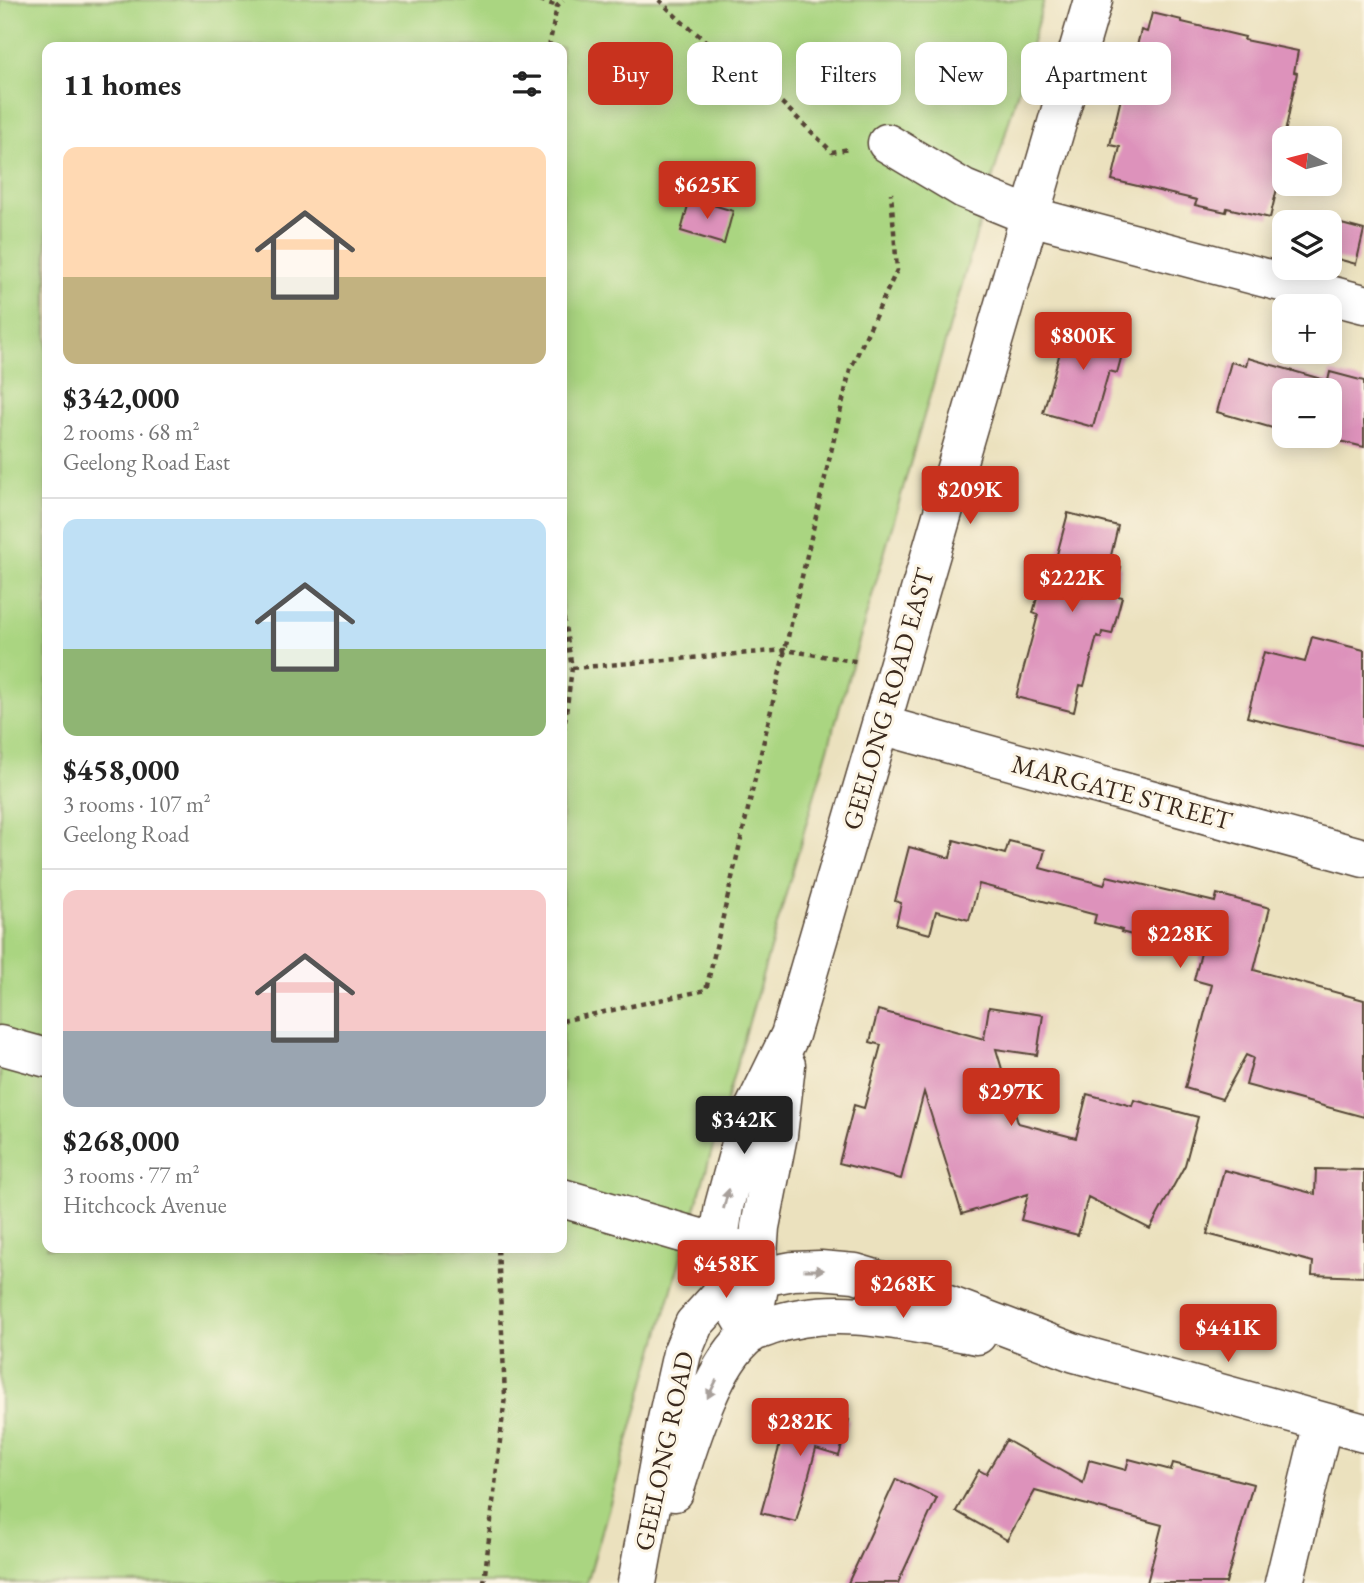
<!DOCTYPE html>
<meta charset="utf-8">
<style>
:root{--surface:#fff;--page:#f2f2f2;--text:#222;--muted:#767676;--line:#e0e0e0;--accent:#c8321e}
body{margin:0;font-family:"EB Garamond",serif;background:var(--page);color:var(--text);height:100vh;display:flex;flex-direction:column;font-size:26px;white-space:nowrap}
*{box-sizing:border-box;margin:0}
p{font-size:23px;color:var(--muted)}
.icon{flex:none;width:38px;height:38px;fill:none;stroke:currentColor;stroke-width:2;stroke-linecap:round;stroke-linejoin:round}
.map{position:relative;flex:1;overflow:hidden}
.panel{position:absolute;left:42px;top:42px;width:525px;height:1211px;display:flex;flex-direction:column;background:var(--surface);border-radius:14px;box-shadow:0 4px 18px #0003}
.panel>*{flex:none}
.hud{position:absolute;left:588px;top:42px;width:665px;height:63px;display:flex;gap:14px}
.needle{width:46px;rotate:277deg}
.fabs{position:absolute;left:1272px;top:126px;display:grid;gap:14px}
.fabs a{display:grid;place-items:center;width:70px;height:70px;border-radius:14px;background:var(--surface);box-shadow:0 4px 18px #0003;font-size:35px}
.price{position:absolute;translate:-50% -60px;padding:0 16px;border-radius:7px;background:var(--accent);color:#fff;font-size:23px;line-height:46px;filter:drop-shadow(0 2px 4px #0008)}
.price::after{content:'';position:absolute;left:50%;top:42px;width:21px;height:16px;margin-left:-10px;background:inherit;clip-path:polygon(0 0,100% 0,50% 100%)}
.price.selected{background:#222;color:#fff}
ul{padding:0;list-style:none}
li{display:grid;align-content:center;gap:14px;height:371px;padding:0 21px}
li+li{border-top:2px solid var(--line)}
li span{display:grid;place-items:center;height:217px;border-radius:14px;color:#555}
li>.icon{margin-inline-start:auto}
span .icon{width:126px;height:126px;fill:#fffc;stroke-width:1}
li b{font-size:30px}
h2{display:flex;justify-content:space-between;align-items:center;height:84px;padding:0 21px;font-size:30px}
.tag{padding:0 24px;border-radius:14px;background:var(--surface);box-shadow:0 4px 18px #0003;font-size:24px;line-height:63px}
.tag.selected{background:var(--accent);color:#fff}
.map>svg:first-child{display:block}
</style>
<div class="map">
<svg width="1364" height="1583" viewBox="0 0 1364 1583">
<rect width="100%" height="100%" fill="#fcf5e5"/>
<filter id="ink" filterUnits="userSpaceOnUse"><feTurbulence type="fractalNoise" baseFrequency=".0143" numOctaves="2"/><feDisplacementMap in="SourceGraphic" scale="14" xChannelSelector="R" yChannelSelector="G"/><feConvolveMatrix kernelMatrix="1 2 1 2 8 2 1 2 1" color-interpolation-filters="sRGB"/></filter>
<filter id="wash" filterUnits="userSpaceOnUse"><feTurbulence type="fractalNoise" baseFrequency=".00686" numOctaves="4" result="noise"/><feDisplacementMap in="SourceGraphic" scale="28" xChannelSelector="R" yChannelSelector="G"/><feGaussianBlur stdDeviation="1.57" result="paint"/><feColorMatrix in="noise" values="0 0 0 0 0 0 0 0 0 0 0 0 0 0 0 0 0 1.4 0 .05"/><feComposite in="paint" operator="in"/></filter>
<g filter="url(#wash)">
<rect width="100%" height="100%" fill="#ebe1be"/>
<path fill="#aad581" stroke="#728050" stroke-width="2" fill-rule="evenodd" d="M 0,0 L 1044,0 L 587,1583 L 0,1583 ZM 47,47 L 562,47 L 562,1248 L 47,1248 Z"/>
<g id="blocks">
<path fill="#dd92bb" d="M 1152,13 L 1182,20 L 1182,22 L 1245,37 L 1244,40 L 1298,51 L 1294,72 L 1297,73 L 1284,138 L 1282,158 L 1284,159 L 1270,218 L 1227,208 L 1226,212 L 1195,205 L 1197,200 L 1112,180 L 1120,147 L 1110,145 L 1125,81 L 1128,81 L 1141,30 L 1147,32 Z
M 690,198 L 733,211 L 724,244 L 681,231 Z
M 1330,221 L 1364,230 L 1356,264 L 1330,257 Z
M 1069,320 L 1127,336 L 1117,373 L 1109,371 L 1093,427 L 1043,413 Z
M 1248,358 L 1328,381 L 1330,372 L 1364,381 L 1364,447 L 1319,436 L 1330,436 L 1330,390 L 1284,390 L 1284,427 L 1277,425 L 1276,429 L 1217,412 L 1231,362 L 1246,366 Z
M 1068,513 L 1118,526 L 1109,564 L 1121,567 L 1114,595 L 1122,597 L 1112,634 L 1102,632 L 1101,638 L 1097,636 L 1084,686 L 1080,685 L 1074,712 L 1016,697 L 1038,615 L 1033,613 L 1043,575 L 1051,577 Z
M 1312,637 L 1364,650 L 1364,746 L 1247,717 L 1264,652 L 1305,662 Z
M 954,840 L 1005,854 L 1009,841 L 1045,850 L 1040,868 L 1104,885 L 1107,876 L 1215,902 L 1217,894 L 1270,908 L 1254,970 L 1364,1000 L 1364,1117 L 1246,1085 L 1253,1058 L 1246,1055 L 1222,1099 L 1185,1088 L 1212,985 L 1194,980 L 1201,953 L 1121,932 L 1122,930 L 1094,923 L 1096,915 L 979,884 L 969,920 L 936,911 L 930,934 L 896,925 L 901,903 L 895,901 L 909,847 L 950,858 Z
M 989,1007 L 1043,1015 L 1037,1055 L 996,1049 L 1018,1123 L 1076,1138 L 1087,1094 L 1132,1106 L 1134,1100 L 1198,1117 L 1185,1165 L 1150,1229 L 1088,1197 L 1078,1235 L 1021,1220 L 1028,1194 L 962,1214 L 924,1092 L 901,1179 L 839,1163 L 854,1105 L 864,1108 L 881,1045 L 870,1042 L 878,1010 L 984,1039 Z
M 1316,1169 L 1364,1170 L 1364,1277 L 1312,1275 L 1313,1262 L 1207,1234 L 1224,1170 L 1315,1194 Z
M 791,1404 L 849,1420 L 839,1456 L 816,1449 L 796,1522 L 761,1513 Z
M 1006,1440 L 1083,1483 L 1089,1460 L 1126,1470 L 1129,1459 L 1171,1470 L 1173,1463 L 1253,1484 L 1226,1583 L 1147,1583 L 1162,1525 L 1035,1491 L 1007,1540 L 956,1511 L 979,1470 L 986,1474 Z
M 896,1479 L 937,1498 L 898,1583 L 848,1583 Z"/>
</g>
</g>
<g filter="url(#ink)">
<use href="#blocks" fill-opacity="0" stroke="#554536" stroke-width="2"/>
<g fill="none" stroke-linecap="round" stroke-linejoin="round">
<g stroke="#554536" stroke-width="41">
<path id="minor" d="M 887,143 L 964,189 L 1030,216 L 1364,304
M 881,725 L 1364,858
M 0,1045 L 47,1058
M 562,1198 L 741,1250
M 756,1303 L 761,1277 L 758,1255 L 760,1227 L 778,1135 L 786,1065
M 751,1334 L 725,1290 L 720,1272 L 718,1245 L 724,1206 L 746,1125 L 790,1035 L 1093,0
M 674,1492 C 688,1448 712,1363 750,1334 C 755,1330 764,1329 770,1326 C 837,1302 909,1323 977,1335
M 637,1583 L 666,1424 L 682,1353 L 694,1324 L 725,1290 L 761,1277 L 793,1271 L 820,1270 L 855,1273 L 895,1285 L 1075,1353 L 1364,1433
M 1284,1583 L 1323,1422"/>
</g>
<path stroke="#554536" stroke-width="4.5" stroke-dasharray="5 5" stroke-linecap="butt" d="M 540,0 L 557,6
M 659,0 L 681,21 L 782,103 L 832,152 L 849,149
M 549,47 L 557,6 L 563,0
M 562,608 L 572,668 L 562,744
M 572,668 L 785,650 L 860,662
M 562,1021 L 706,990 L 850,370 L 897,270 L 891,193
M 484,1583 L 505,1396 L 498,1248"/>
<use href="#minor" stroke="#fff" stroke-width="38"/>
</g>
<defs><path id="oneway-solid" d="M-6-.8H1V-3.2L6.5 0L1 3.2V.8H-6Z" transform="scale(1.75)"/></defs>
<g fill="#a79f9a">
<use href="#oneway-solid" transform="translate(726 1199) rotate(-76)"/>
<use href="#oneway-solid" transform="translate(814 1270)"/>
<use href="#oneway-solid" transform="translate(712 1389) rotate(117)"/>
</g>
</g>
<g text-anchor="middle" stroke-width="6" stroke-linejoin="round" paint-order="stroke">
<g font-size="26" fill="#3b2a1e" stroke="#fcf5e5">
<text transform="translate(888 699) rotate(-74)" y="9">GEELONG ROAD EAST</text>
<text transform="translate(1122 792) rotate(15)" y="9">MARGATE STREET</text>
<text transform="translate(664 1451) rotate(-78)" y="9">GEELONG ROAD</text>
</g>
</g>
</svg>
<div class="fabs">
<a><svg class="needle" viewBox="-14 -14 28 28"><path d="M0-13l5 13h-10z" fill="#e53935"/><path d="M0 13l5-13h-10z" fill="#767676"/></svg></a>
<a><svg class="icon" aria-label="layers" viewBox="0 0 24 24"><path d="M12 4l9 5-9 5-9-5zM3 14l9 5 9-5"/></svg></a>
<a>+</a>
<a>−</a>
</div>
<b class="price" style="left:707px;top:221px">$625K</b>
<b class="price" style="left:1083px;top:372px">$800K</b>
<b class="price" style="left:970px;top:526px">$209K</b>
<b class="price" style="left:1072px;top:614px">$222K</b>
<b class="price" style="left:1180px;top:970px">$228K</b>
<b class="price" style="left:1011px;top:1128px">$297K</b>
<b class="price selected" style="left:744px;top:1156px">$342K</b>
<b class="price" style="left:726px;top:1300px">$458K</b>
<b class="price" style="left:903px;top:1320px">$268K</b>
<b class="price" style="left:1228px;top:1364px">$441K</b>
<b class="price" style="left:800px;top:1458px">$282K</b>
<div class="hud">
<a class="tag selected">Buy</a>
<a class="tag">Rent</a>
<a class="tag">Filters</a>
<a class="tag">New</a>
<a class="tag">Apartment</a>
</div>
<section class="panel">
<h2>11 homes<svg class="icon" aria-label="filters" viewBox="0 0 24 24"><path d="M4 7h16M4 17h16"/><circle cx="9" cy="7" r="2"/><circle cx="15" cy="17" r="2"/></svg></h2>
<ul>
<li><span style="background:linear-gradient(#ffd9b3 60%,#c2b280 0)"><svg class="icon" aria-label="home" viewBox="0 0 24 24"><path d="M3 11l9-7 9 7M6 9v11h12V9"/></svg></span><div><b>$342,000</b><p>2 rooms · 68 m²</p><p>Geelong Road East</p></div></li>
<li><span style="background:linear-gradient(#bfe0f5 60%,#8fb573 0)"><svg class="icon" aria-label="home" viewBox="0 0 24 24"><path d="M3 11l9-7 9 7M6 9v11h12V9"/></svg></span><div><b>$458,000</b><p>3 rooms · 107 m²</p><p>Geelong Road</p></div></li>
<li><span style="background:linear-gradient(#f6c9c9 65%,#9aa5b1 0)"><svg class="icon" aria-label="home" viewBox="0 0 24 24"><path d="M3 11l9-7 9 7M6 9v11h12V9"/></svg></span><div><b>$268,000</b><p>3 rooms · 77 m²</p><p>Hitchcock Avenue</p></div></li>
</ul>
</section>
</div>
